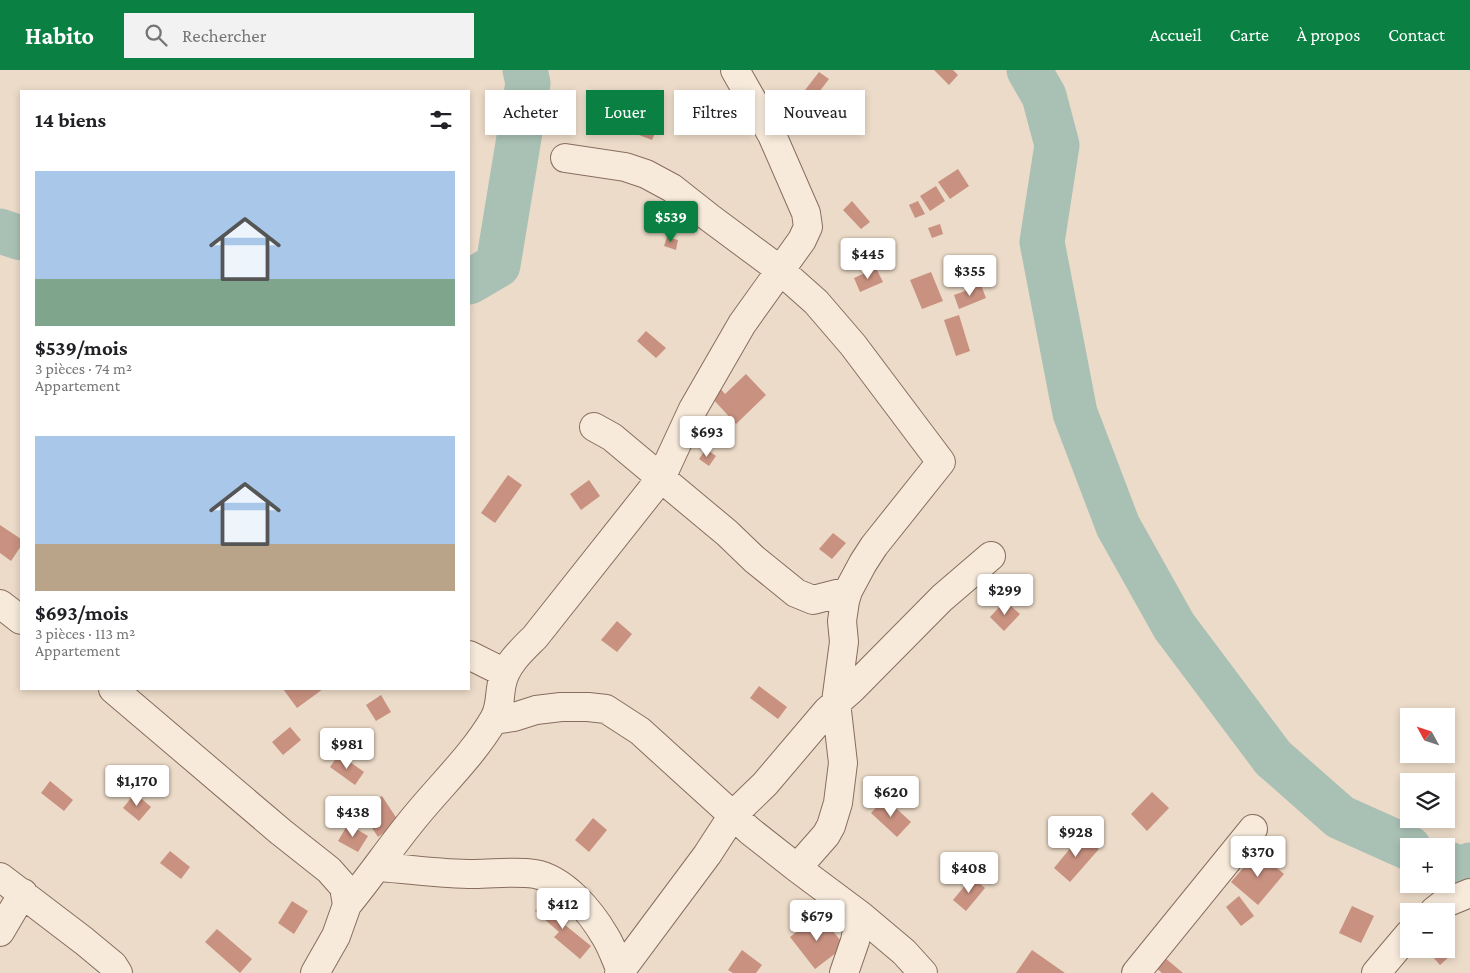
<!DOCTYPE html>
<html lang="fr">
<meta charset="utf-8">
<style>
:root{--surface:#fff;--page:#f2f2f2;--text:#202124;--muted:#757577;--accent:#0b8043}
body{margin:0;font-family:"Crimson Pro",serif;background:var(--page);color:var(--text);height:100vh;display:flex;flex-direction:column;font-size:19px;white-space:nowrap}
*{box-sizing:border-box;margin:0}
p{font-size:16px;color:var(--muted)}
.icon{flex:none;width:28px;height:28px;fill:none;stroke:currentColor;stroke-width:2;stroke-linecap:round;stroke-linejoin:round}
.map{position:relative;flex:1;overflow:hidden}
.sheet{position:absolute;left:20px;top:20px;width:450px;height:600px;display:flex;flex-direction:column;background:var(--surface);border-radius:0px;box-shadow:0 2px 8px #0003}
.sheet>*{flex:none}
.hud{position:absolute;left:485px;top:20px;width:475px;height:45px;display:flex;gap:10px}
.needle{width:32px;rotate:310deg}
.buttons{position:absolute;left:1400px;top:638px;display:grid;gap:10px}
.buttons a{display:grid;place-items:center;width:55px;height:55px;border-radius:0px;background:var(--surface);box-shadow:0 2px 8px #0003;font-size:25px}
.price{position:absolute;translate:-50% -42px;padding:0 11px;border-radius:5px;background:#fff;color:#222;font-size:16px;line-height:32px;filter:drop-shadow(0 1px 2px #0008)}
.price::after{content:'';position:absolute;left:50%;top:30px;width:15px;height:11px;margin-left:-8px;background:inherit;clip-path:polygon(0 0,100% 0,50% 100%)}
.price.selected{background:var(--accent);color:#fff}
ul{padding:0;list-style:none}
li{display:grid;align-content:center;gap:10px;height:265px;padding:0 15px}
li span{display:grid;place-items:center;height:155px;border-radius:0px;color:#555}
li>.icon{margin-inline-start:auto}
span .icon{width:90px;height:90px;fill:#fffc;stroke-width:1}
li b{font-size:21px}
h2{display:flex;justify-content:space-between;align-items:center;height:60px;padding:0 15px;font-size:21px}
.pill{padding:0 18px;border-radius:0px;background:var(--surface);box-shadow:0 2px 8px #0003;font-size:18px;line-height:45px}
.pill.selected{background:var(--accent);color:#fff}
header{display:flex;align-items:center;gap:30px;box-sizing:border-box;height:70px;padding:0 25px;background:var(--accent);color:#fff}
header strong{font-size:24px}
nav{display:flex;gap:28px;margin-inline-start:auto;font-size:18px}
.search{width:350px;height:45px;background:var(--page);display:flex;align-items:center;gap:12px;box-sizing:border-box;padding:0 18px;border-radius:0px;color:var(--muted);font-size:19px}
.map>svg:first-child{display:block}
</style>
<header>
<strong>Habito</strong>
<div class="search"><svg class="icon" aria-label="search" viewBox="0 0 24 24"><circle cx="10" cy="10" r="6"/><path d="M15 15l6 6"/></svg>Rechercher</div>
<nav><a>Accueil</a><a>Carte</a><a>À propos</a><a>Contact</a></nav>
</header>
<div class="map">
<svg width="1470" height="903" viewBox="0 0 1470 903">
<rect width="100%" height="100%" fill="#ecdbc8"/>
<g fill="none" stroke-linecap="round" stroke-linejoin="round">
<path stroke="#a9c1b5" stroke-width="45" d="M 1029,0 L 1044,26 L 1057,75 L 1042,172 L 1075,343 L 1118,456 L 1174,556 L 1273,688 L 1340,747 L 1409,778
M 0,161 L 21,168
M 469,212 L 498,195 L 528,13 L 525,0
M 1446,793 L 1462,799 L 1470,795"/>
</g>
<path fill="#c89180" d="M 934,0 L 953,0 L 958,5 L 949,15 Z
M 819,2 L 829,9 L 812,31 L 802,24 Z
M 790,34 L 803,45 L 794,56 L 781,45 Z
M 649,43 L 661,49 L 652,70 L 639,65 Z
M 958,99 L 969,116 L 950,129 L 938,112 Z
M 936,116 L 945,131 L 930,141 L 920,126 Z
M 852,131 L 870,152 L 861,159 L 843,140 Z
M 918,131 L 925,144 L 915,148 L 909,135 Z
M 940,154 L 943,164 L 932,168 L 928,158 Z
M 667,167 L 678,170 L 676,180 L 664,176 Z
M 876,198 L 883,212 L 860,222 L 854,208 Z
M 931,202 L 943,231 L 922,239 L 910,210 Z
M 981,215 L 986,228 L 959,239 L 954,225 Z
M 959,245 L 970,281 L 956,286 L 944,250 Z
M 646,261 L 666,278 L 656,288 L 637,271 Z
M 746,304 L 766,325 L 736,354 L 711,327 L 720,318 L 725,324 Z
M 706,379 L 716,386 L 709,396 L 699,389 Z
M 508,405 L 522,415 L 495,453 L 481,443 Z
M 589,410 L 600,426 L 581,440 L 570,424 Z
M 0,455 L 21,469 L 21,476 L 11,491 L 0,483 Z
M 833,463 L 846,473 L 832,489 L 819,479 Z
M 1005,531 L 1020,544 L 1004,561 L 990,547 Z
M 617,551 L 632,564 L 617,582 L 601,570 Z
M 759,616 L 787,637 L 778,649 L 750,628 Z
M 283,619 L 323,619 L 297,638 Z
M 381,625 L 391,642 L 376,651 L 366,635 Z
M 290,657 L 301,670 L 283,685 L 272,672 Z
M 339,684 L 364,702 L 355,715 L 330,697 Z
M 50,711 L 73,730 L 64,741 L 41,723 Z
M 1152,722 L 1169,738 L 1147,761 L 1131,744 Z
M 135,723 L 151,737 L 139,751 L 123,738 Z
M 382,726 L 399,752 L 378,767 L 361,741 Z
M 885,728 L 911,752 L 897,767 L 871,743 Z
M 593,748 L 607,760 L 589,782 L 575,770 Z
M 348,754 L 368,766 L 358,782 L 338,771 Z
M 1082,764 L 1099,779 L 1070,812 L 1054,798 Z
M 170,781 L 190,797 L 181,809 L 160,793 Z
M 1257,782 L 1284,804 L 1258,835 L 1231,812 Z
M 972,807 L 985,818 L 966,841 L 953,830 Z
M 1239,826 L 1254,846 L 1241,856 L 1226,837 Z
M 544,830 L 569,851 L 565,855 L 591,876 L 580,889 L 554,867 L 559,862 L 535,841 Z
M 292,831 L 308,841 L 294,864 L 278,853 Z
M 1352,836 L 1374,846 L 1361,873 L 1339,863 Z
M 819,844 L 845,876 L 815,899 L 790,867 Z
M 217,859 L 252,889 L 240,903 L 205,872 Z
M 1426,879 L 1446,879 L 1451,885 L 1440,895 Z
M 742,880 L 762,895 L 756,903 L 733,903 L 728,900 Z
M 1032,880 L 1065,903 L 1016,903 Z
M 1158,882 L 1183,903 L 1162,903 L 1149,892 Z"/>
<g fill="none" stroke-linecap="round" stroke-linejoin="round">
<g stroke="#886d5e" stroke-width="30">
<path id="street" d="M 565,88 L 625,97 L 646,104 L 672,118 L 710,148 L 780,200 L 816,232 L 853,275 L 941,392 L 874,476 L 863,493 L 848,521 L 845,531 L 842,551 L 844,572 L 836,632 L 843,693 L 838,733 L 831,756 L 826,765 L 797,798
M 594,357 L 612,367 L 661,408 L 727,463 L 754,489 L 796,523 L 813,530 L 848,521
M 0,534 L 21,550
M 469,585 L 505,603
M 113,619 L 281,762 L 329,800 L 344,817 L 347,835 L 336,866 L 315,903
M 494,650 L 514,647 L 536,640 L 561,637 L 588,637 L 606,639 L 640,661 L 750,761 L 797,798 L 860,845 L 904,882 L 923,903
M 378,797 C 410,799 441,804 474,804 C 494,804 514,801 535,804 C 564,809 591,842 605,866 C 612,877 616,890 621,901
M 0,807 L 84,871 L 113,895 L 118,903
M 347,835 C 371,806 391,776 415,747 C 441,715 473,685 494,649 C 501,637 499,626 502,613 C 506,594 522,580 535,567 L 661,408 L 693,339 L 742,254 L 802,170 L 808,157 L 806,143 L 772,65 L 735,0
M 1434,841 L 1443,834 L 1470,823
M 0,862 L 23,823
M 619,903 L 707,785 L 733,745 L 765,714 L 827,641 L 852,619 L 942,528 L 991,486
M 844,903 L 855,871 L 860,845
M 1136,903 L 1253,759
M 1376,903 L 1409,864"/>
</g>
<use href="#street" stroke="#f7eadb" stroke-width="28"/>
</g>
</svg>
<div class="buttons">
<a><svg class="needle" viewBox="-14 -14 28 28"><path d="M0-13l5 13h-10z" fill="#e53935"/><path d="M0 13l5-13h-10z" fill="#757577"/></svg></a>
<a><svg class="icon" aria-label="layers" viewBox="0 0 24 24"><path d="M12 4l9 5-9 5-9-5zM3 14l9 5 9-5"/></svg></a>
<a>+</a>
<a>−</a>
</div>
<b class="price selected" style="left:671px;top:173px">$539</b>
<b class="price" style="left:868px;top:210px">$445</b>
<b class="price" style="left:970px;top:227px">$355</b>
<b class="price" style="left:707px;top:388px">$693</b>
<b class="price" style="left:1005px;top:546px">$299</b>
<b class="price" style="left:347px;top:700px">$981</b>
<b class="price" style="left:137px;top:737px">$1,170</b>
<b class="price" style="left:891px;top:748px">$620</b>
<b class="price" style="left:353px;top:768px">$438</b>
<b class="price" style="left:1076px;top:788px">$928</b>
<b class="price" style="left:1258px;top:808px">$370</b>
<b class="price" style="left:969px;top:824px">$408</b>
<b class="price" style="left:563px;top:860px">$412</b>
<b class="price" style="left:817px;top:872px">$679</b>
<div class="hud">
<a class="pill">Acheter</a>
<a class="pill selected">Louer</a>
<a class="pill">Filtres</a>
<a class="pill">Nouveau</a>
</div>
<section class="sheet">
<h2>14 biens<svg class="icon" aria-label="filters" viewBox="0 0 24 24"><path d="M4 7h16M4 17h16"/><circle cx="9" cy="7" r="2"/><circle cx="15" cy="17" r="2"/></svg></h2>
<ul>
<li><span style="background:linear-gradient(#a9c7e8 70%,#7fa58c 0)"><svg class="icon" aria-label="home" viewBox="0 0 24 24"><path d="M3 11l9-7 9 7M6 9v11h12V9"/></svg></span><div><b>$539/mois</b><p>3 pièces · 74 m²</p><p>Appartement</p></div></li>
<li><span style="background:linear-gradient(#a9c7e8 70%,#b9a48a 0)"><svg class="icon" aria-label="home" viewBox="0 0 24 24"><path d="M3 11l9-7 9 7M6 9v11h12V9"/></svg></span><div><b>$693/mois</b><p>3 pièces · 113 m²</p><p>Appartement</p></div></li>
</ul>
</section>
</div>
